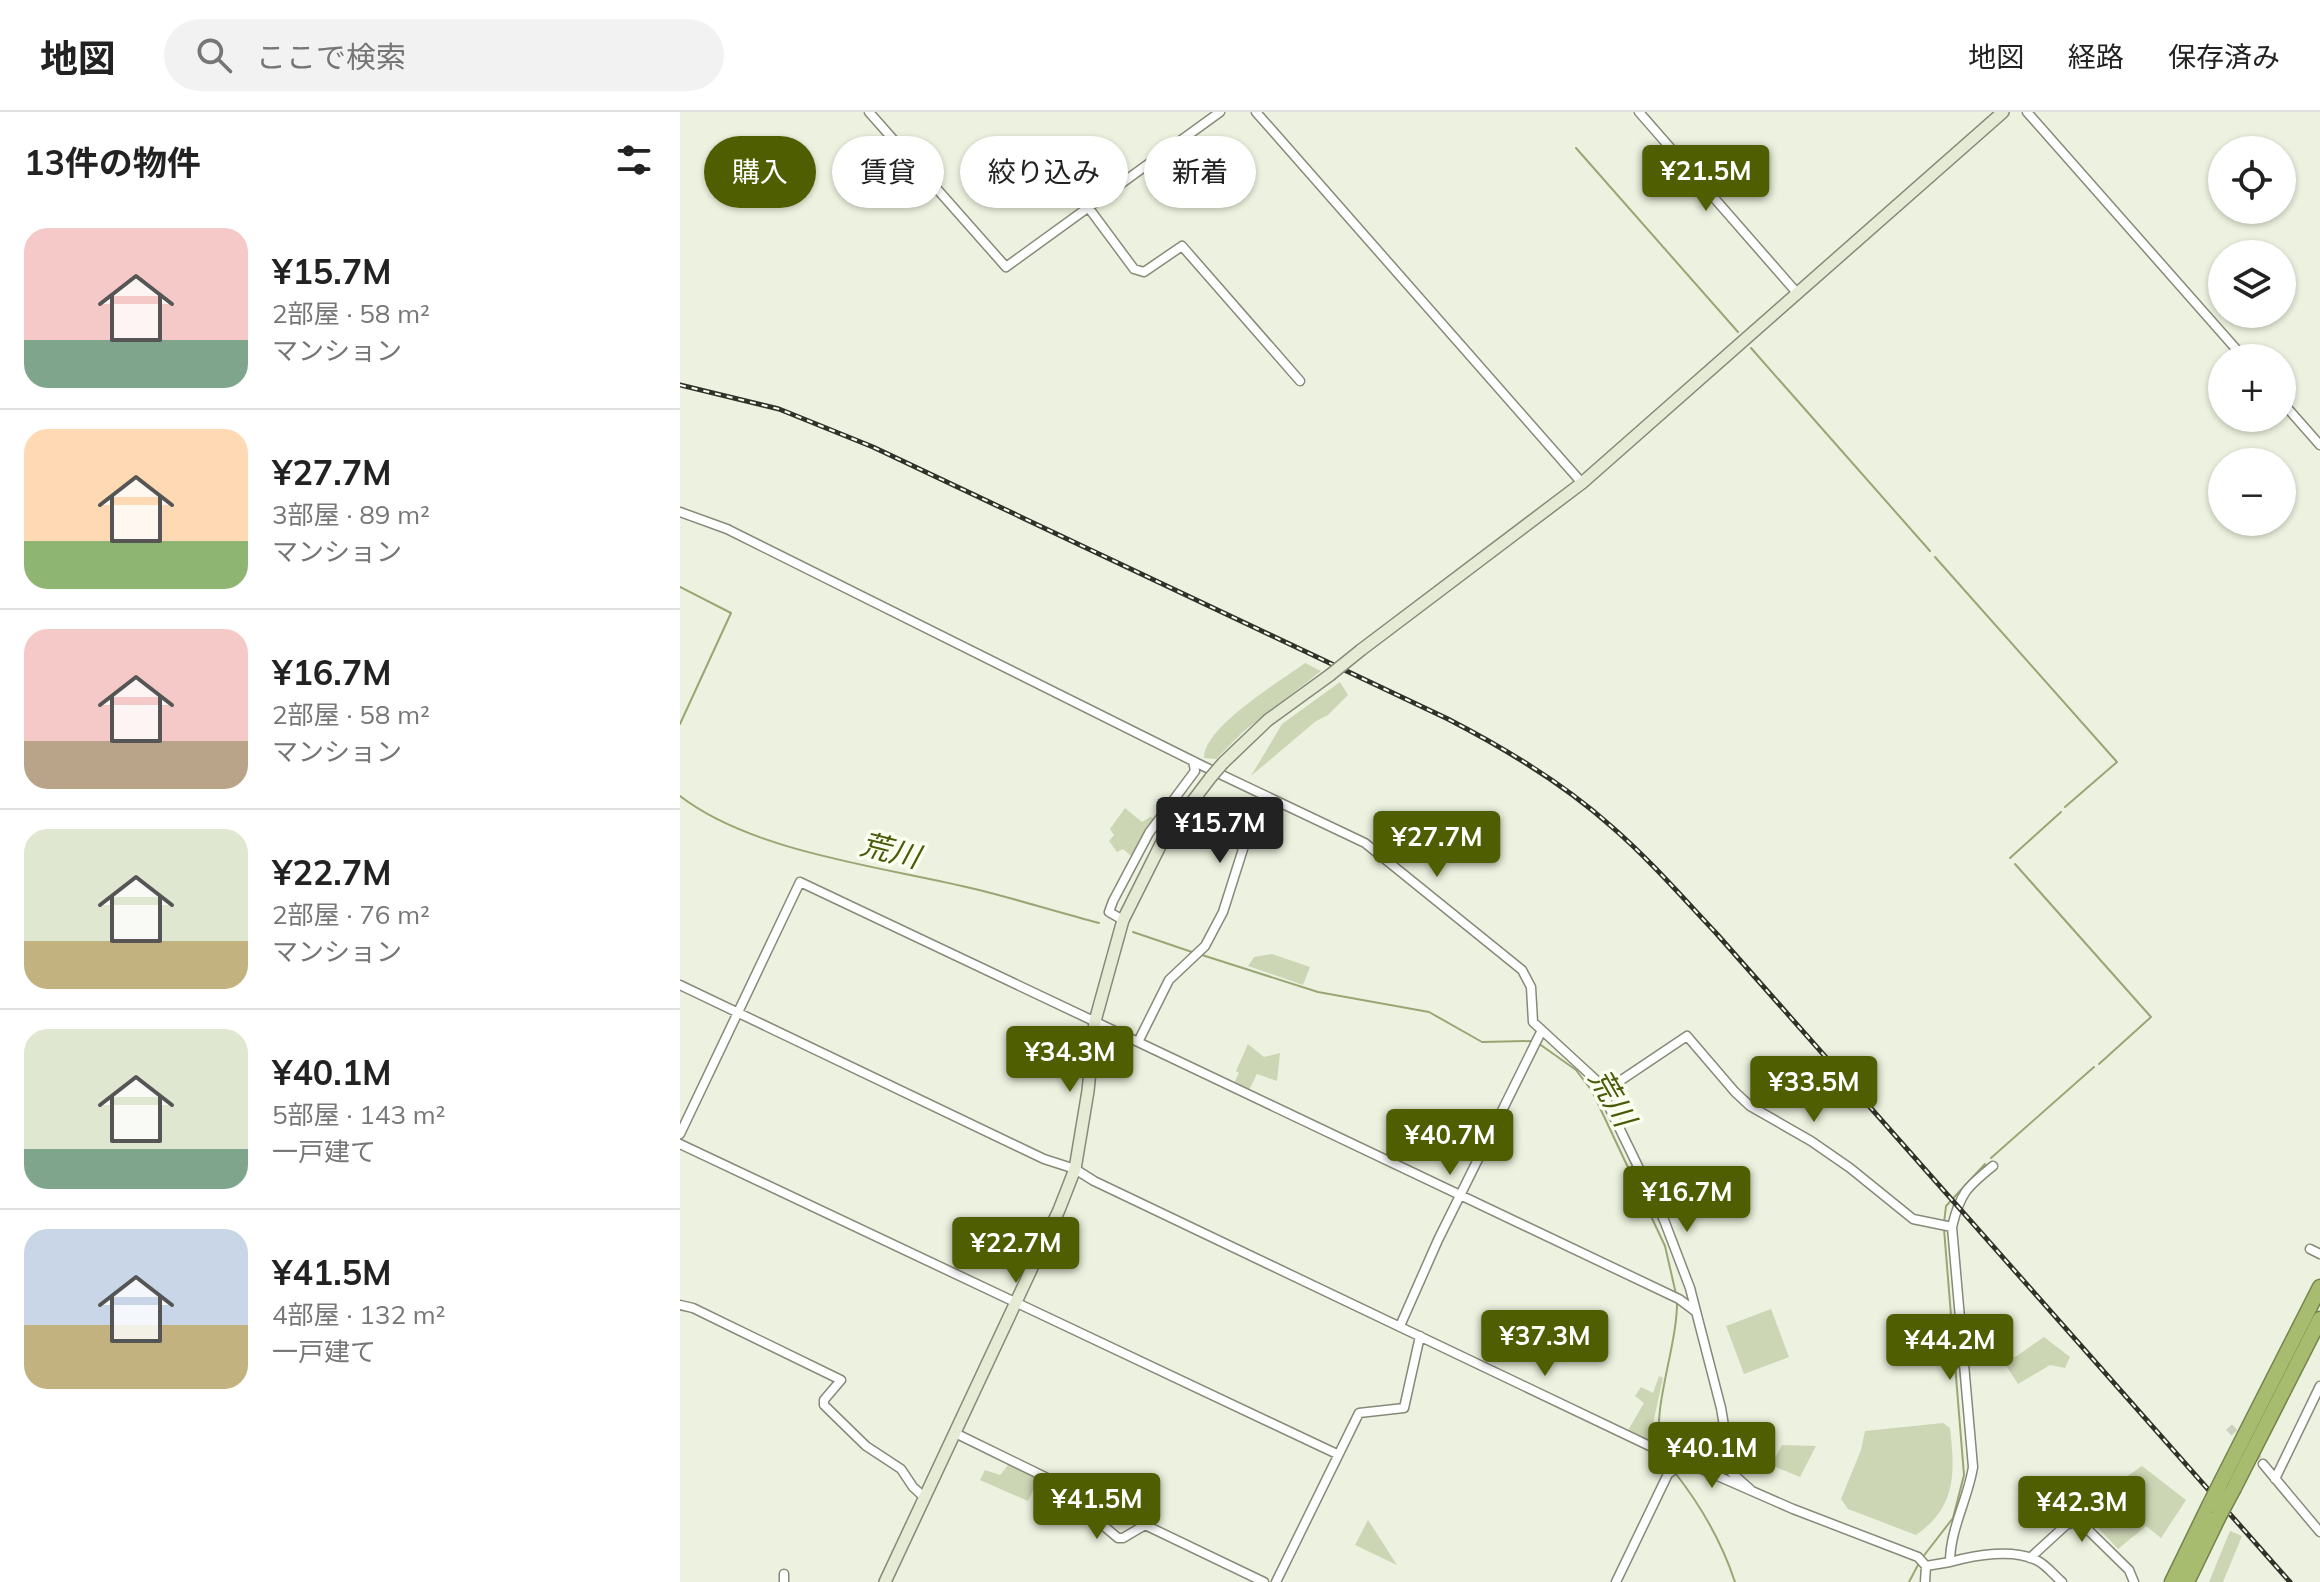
<!DOCTYPE html>
<html lang="ja">
<meta charset="utf-8">
<style>
:root{--surface:#fff;--page:#f2f2f2;--text:#222;--muted:#767676;--line:#e0e0e0;--accent:#4e5e00}
body{margin:0;font-family:Mulish,"Noto Sans JP",sans-serif;background:var(--page);color:var(--text);height:100vh;display:flex;flex-direction:column;font-size:30px;white-space:nowrap}
*{box-sizing:border-box;margin:0}
p{font-size:26px;color:var(--muted)}
.icon{flex:none;width:44px;height:44px;fill:none;stroke:currentColor;stroke-width:2;stroke-linecap:round;stroke-linejoin:round}
.map{position:relative;flex:1;overflow:hidden}
.drawer{display:flex;flex-direction:column;background:var(--surface);width:680px}
.drawer>*{flex:none}
.guide{position:absolute;left:24px;top:24px;width:760px;height:72px;display:flex;gap:16px}
.tools{position:absolute;left:1528px;top:24px;display:grid;gap:16px}
.tools a{display:grid;place-items:center;width:88px;height:88px;border-radius:50%;background:var(--surface);box-shadow:0 2px 6px #0004;font-size:40px}
.price{position:absolute;translate:-50% -68px;padding:0 18px;border-radius:8px;background:var(--accent);color:#fff;font-size:26px;line-height:52px;filter:drop-shadow(0 2px 4px #0008)}
.price::after{content:'';position:absolute;left:50%;top:48px;width:24px;height:18px;margin-left:-12px;background:inherit;clip-path:polygon(0 0,100% 0,50% 100%)}
.price.current{background:#222;color:#fff}
ul{padding:0;list-style:none}
li{display:flex;align-items:center;gap:24px;height:200px;padding:0 24px}
li+li{border-top:2px solid var(--line)}
li span{display:grid;place-items:center;flex:none;width:224px;height:160px;border-radius:24px;color:#555}
li>.icon{margin-inline-start:auto}
span .icon{width:96px;height:96px;fill:#fffc;stroke-width:1}
li b{font-size:34px}
h2{display:flex;justify-content:space-between;align-items:center;height:96px;padding:0 24px;font-size:34px}
.tag{padding:0 28px;border-radius:36px;background:var(--surface);box-shadow:0 2px 6px #0004;font-size:28px;line-height:72px}
.tag.current{background:var(--accent);color:#fff}
header{display:flex;align-items:center;gap:48px;box-sizing:border-box;height:112px;padding:0 40px;background:var(--surface);border-bottom:2px solid var(--line)}
header strong{font-size:38px}
nav{display:flex;gap:44px;margin-inline-start:auto;font-size:28px}
.search{width:560px;height:72px;background:var(--page);display:flex;align-items:center;gap:20px;box-sizing:border-box;padding:0 28px;border-radius:44px;color:var(--muted);font-size:30px}
main{display:flex;flex:1;min-height:0}
.map>svg:first-child{display:block}
</style>
<header>
<strong>地図</strong>
<div class="search"><svg class="icon" aria-label="search" viewBox="0 0 24 24"><circle cx="10" cy="10" r="6"/><path d="M15 15l6 6"/></svg>ここで検索</div>
<nav><a>地図</a><a>経路</a><a>保存済み</a></nav>
</header>
<main>
<section class="drawer">
<h2>13件の物件<svg class="icon" aria-label="filters" viewBox="0 0 24 24"><path d="M4 7h16M4 17h16"/><circle cx="9" cy="7" r="2"/><circle cx="15" cy="17" r="2"/></svg></h2>
<ul>
<li><span style="background:linear-gradient(#f6c9c9 70%,#7fa58c 0)"><svg class="icon" aria-label="home" viewBox="0 0 24 24"><path d="M3 11l9-7 9 7M6 9v11h12V9"/></svg></span><div><b>¥15.7M</b><p>2部屋 · 58 m²</p><p>マンション</p></div></li>
<li><span style="background:linear-gradient(#ffd9b3 70%,#8fb573 0)"><svg class="icon" aria-label="home" viewBox="0 0 24 24"><path d="M3 11l9-7 9 7M6 9v11h12V9"/></svg></span><div><b>¥27.7M</b><p>3部屋 · 89 m²</p><p>マンション</p></div></li>
<li><span style="background:linear-gradient(#f6c9c9 70%,#b9a48a 0)"><svg class="icon" aria-label="home" viewBox="0 0 24 24"><path d="M3 11l9-7 9 7M6 9v11h12V9"/></svg></span><div><b>¥16.7M</b><p>2部屋 · 58 m²</p><p>マンション</p></div></li>
<li><span style="background:linear-gradient(#dfe7d0 70%,#c2b280 0)"><svg class="icon" aria-label="home" viewBox="0 0 24 24"><path d="M3 11l9-7 9 7M6 9v11h12V9"/></svg></span><div><b>¥22.7M</b><p>2部屋 · 76 m²</p><p>マンション</p></div></li>
<li><span style="background:linear-gradient(#dfe7d0 75%,#7fa58c 0)"><svg class="icon" aria-label="home" viewBox="0 0 24 24"><path d="M3 11l9-7 9 7M6 9v11h12V9"/></svg></span><div><b>¥40.1M</b><p>5部屋 · 143 m²</p><p>一戸建て</p></div></li>
<li><span style="background:linear-gradient(#c9d6e8 60%,#c2b280 0)"><svg class="icon" aria-label="home" viewBox="0 0 24 24"><path d="M3 11l9-7 9 7M6 9v11h12V9"/></svg></span><div><b>¥41.5M</b><p>4部屋 · 132 m²</p><p>一戸建て</p></div></li>
</ul>
</section>
<div class="map">
<svg width="1640" height="1470" viewBox="0 0 1640 1470">
<rect width="100%" height="100%" fill="#ecf2df"/>
<path fill="#ccd5b4" d="M 625,551 L 641,559 L 564,619 L 536,647 L 524,646 C 523,615 601,569 625,551 Z
M 660,570 L 668,583 L 648,603 L 636,609 L 571,664 L 602,612 Z
M 445,696 L 462,710 L 470,705 L 476,707 L 452,745 L 443,737 L 437,740 L 429,729 L 434,723 L 430,717 Z
M 592,842 L 630,855 L 623,873 L 568,854 L 574,845 Z
M 568,932 L 584,945 L 600,941 L 597,969 L 577,962 L 568,980 L 553,973 L 559,961 L 556,959 Z
M 1091,1197 L 1109,1245 L 1064,1262 L 1046,1214 Z
M 1364,1225 L 1390,1245 L 1385,1256 L 1370,1253 L 1338,1272 L 1325,1252 Z
M 979,1264 L 983,1266 L 972,1316 L 977,1334 L 947,1320 L 964,1291 L 955,1284 L 961,1275 L 973,1281 Z
M 1263,1311 L 1270,1316 C 1275,1359 1277,1395 1236,1423 L 1168,1397 L 1161,1387 L 1181,1338 L 1185,1319 Z
M 1102,1333 L 1136,1334 L 1120,1365 L 1091,1353 Z
M 329,1352 L 359,1366 L 348,1389 L 300,1368 L 305,1358 L 320,1363 Z
M 1462,1354 L 1506,1388 L 1481,1426 L 1466,1414 L 1438,1437 L 1406,1403 L 1429,1377 Z
M 688,1408 L 717,1453 L 675,1433 Z
M 1550,1419 L 1562,1424 L 1543,1470 L 1529,1470 Z"/>
<g fill="none" stroke-linecap="round" stroke-linejoin="round">
<path stroke="#99a674" stroke-width="2" d="M 896,36 L 1058,220
M 1071,236 L 1250,439
M 1255,445 L 1437,650 L 1385,695
M 0,475 L 51,501 L 0,612
M 0,684 C 74,741 205,755 295,777 C 336,787 377,800 419,811
M 1330,746 L 1381,700
M 1335,752 L 1471,905 L 1419,952
M 453,820 L 512,840
M 522,843 L 638,880 L 749,900 L 802,930 L 852,929
M 858,931 L 896,958 L 912,979 L 985,1134 L 996,1182
M 1311,1046 L 1414,955
M 1264,1111 L 1266,1094 L 1305,1052
M 981,1335 C 971,1298 998,1233 997,1188
M 984,1345 L 992,1357
M 996,1362 C 1021,1394 1042,1431 1055,1470
M 1242,1446 L 1273,1406 L 1284,1363 L 1264,1117
M 1229,1470 L 1239,1451"/>
<path stroke="#ccd1c0" stroke-width="8" stroke-dasharray="8 4" stroke-linecap="butt" d="M 1549,1315 L 1583,1352"/>
<g stroke="#858a79" stroke-width="11">
<path id="street" d="M 189,0 L 326,155 L 540,0
M 576,0 L 902,371
M 959,0 L 1118,182
M 1347,0 L 1564,246
M 408,95 L 454,157 L 464,160 L 502,134 L 620,269
M 1602,290 L 1640,333
M 0,400 L 47,417 L 523,654 L 685,731 L 842,858 L 851,875 L 853,910 L 916,968 L 984,1108 L 1010,1176 L 1041,1296 L 1052,1361 L 1071,1378
M 443,808 L 429,800 L 433,789 L 469,721 L 515,659 L 513,649
M 0,873 L 364,1047 L 395,1057 L 414,1069 L 976,1337 L 1113,1397 L 1238,1445 L 1246,1454 L 1245,1470
M 458,930 L 999,1187 L 1015,1199
M 922,981 L 1007,924 L 1055,980 L 1070,994 L 1131,1029 L 1170,1056 L 1233,1107 L 1272,1115
M 0,1022 L 120,770 L 458,930 L 489,868 L 525,834 L 543,800 L 570,715 L 584,684
M 0,1032 L 657,1342
M 1630,1137 L 1640,1142
M 0,1193 L 13,1196 L 161,1268 L 144,1288 L 144,1293 L 186,1334 L 221,1357 L 233,1375 L 244,1385
M 720,1214 L 758,1128 L 861,920
M 275,1321 L 404,1384 L 412,1404 L 438,1426 L 443,1426 L 465,1413 L 584,1470
M 1583,1352 L 1640,1420
M 1595,1367 L 1640,1274
M 1350,1446 L 1386,1413 L 1399,1409 L 1449,1458 L 1454,1470
M 1270,1450 C 1295,1443 1334,1436 1358,1449 C 1366,1453 1374,1463 1382,1470
M 1246,1454 L 1270,1450 C 1270,1417 1288,1387 1293,1355 L 1272,1115 C 1280,1081 1287,1075 1313,1054
M 104,1462 L 104,1470
M 596,1470 L 679,1301 L 724,1296 L 740,1224
M 936,1470 L 988,1362 L 1006,1349"/>
</g>
<g stroke="#858a79" stroke-width="14">
<path id="secondary" d="M 681,538 L 902,371 L 1323,0
M 543,651 L 588,608 L 650,563
M 205,1470 L 379,1098 L 395,1057 L 408,979 L 415,909 L 443,808 L 483,728 L 531,665"/>
</g>
<g stroke="#74824d" stroke-width="17">
<path id="highway" d="M 1542,1368 L 1640,1175
M 1554,1376 L 1640,1207
M 1492,1470 L 1529,1394
M 1507,1470 L 1539,1404"/>
</g>
<use href="#street" stroke="#fff" stroke-width="8"/>
<use href="#secondary" stroke="#e5ebd4" stroke-width="11"/>
<use href="#highway" stroke="#a8bc6f" stroke-width="14"/>
<g stroke="#30322a" stroke-width="5">
<path id="rail" d="M 0,273 L 99,297 L 193,335 L 768,607 C 826,637 883,671 932,715 C 970,748 1002,785 1036,821 L 1610,1470"/>
</g>
<use href="#rail" stroke="#fafff0" stroke-width="2" stroke-dasharray="6" stroke-linecap="butt"/>
<g stroke="#858a79" stroke-width="14" stroke-linecap="butt">
<path id="secondary-bridge" d="M 650,563 L 681,538
M 531,665 L 543,651"/>
</g>
<g stroke="#74824d" stroke-width="17" stroke-linecap="butt">
<path id="highway-bridge" d="M 1529,1394 L 1542,1368
M 1539,1404 L 1554,1376"/>
</g>
<use href="#secondary-bridge" stroke="#e5ebd4" stroke-width="11"/>
<use href="#highway-bridge" stroke="#a8bc6f" stroke-width="14"/>
</g>
<g text-anchor="middle" stroke-width="7" stroke-linejoin="round" paint-order="stroke">
<g font-size="30" font-style="italic" fill="#4b5a08" stroke="#fafff0">
<text transform="translate(210 739) rotate(14)" y="10">荒川</text>
<text transform="translate(932 986) rotate(60)" y="10">荒川</text>
</g>
</g>
</svg>
<div class="tools">
<a><svg class="icon" aria-label="locate" viewBox="0 0 24 24"><circle cx="12" cy="12" r="6"/><path d="M12 2v4M12 18v4M2 12h4M18 12h4"/></svg></a>
<a><svg class="icon" aria-label="layers" viewBox="0 0 24 24"><path d="M12 4l9 5-9 5-9-5zM3 14l9 5 9-5"/></svg></a>
<a>+</a>
<a>−</a>
</div>
<b class="price" style="left:1026px;top:101px">¥21.5M</b>
<b class="price current" style="left:540px;top:753px">¥15.7M</b>
<b class="price" style="left:757px;top:767px">¥27.7M</b>
<b class="price" style="left:390px;top:982px">¥34.3M</b>
<b class="price" style="left:1134px;top:1012px">¥33.5M</b>
<b class="price" style="left:770px;top:1065px">¥40.7M</b>
<b class="price" style="left:1007px;top:1122px">¥16.7M</b>
<b class="price" style="left:336px;top:1173px">¥22.7M</b>
<b class="price" style="left:865px;top:1266px">¥37.3M</b>
<b class="price" style="left:1270px;top:1270px">¥44.2M</b>
<b class="price" style="left:1032px;top:1378px">¥40.1M</b>
<b class="price" style="left:417px;top:1429px">¥41.5M</b>
<b class="price" style="left:1402px;top:1432px">¥42.3M</b>
<div class="guide">
<a class="tag current">購入</a>
<a class="tag">賃貸</a>
<a class="tag">絞り込み</a>
<a class="tag">新着</a>
</div>
</div>
</main>
